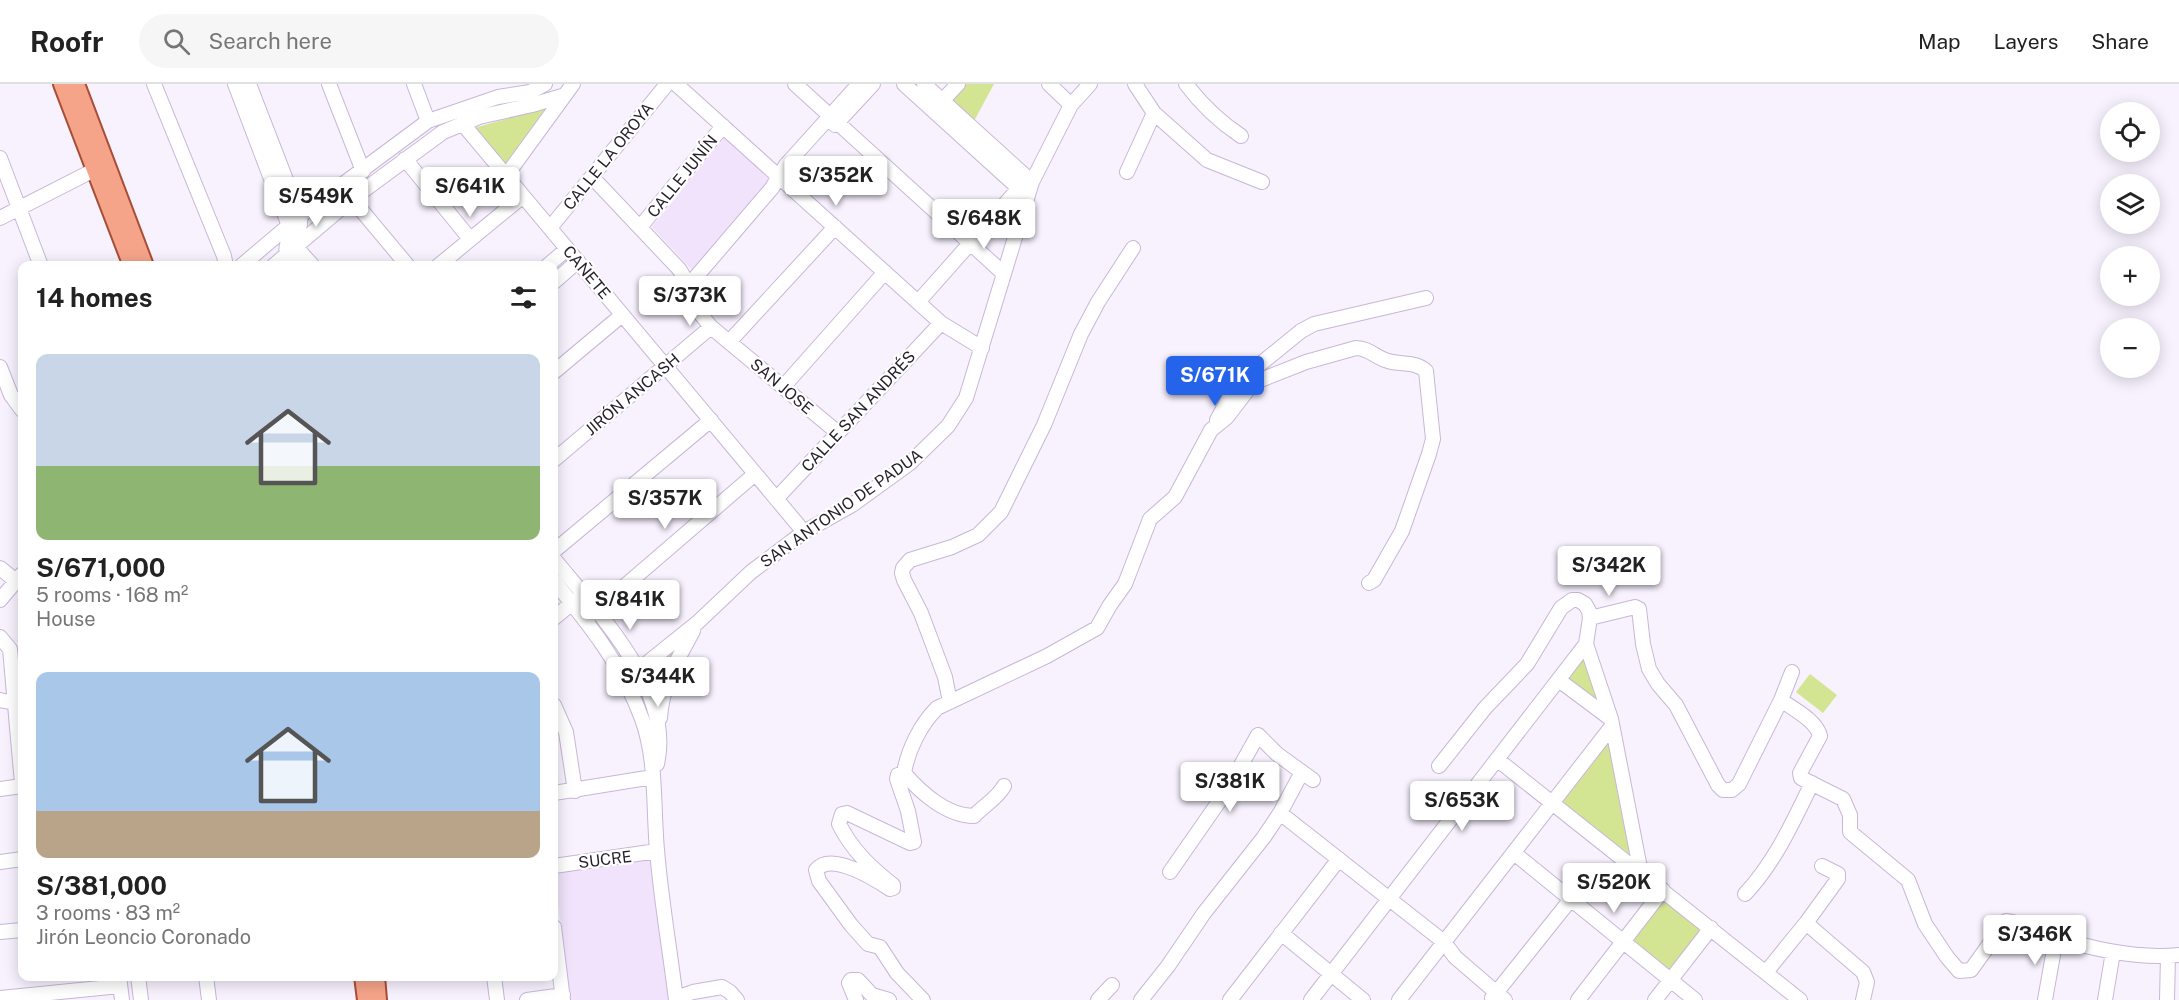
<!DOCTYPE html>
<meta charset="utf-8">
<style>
:root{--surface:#fff;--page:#f6f6f6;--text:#222;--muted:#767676;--line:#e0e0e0;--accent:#2563eb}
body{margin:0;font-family:"Public Sans",sans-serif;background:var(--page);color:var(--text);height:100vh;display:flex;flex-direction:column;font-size:22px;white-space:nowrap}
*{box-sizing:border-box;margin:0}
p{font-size:20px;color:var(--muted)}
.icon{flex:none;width:33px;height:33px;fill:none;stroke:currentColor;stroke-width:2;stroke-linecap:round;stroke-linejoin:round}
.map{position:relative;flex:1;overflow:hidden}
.panel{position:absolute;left:18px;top:177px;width:540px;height:720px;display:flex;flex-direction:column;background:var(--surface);border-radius:12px;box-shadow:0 3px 15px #0003}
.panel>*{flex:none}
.tools{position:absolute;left:2100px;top:18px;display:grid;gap:12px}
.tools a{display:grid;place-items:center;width:60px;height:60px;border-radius:50%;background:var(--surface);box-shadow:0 3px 15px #0003;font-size:30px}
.price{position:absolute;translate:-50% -51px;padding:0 14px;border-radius:6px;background:#fff;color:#222;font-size:20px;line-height:39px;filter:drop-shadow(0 2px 3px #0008)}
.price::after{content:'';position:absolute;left:50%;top:36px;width:18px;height:14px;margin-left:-9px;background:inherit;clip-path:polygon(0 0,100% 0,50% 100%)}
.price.selected{background:var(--accent);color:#fff}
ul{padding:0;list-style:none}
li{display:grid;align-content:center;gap:12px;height:318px;padding:0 18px}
li span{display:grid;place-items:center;height:186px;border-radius:12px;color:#555}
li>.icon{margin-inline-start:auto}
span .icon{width:108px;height:108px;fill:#fffc;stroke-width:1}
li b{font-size:26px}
h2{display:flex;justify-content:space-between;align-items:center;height:72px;padding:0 18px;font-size:26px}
header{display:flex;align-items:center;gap:36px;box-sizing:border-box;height:84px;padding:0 30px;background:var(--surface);border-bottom:2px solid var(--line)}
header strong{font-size:28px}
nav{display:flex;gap:33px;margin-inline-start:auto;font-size:21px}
.search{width:420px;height:54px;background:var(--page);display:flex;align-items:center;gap:15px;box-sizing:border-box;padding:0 21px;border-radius:33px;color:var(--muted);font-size:22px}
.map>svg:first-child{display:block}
</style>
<header>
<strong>Roofr</strong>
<div class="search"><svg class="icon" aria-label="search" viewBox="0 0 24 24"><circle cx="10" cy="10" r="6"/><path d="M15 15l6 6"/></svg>Search here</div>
<nav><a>Map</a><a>Layers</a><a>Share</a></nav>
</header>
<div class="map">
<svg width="2179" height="916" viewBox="0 0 2179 916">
<rect width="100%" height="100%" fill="#f8f1fe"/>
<path fill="#f0e3fb" d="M 725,53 L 775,95 L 693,187 L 652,143 Z
M 650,775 L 668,916 L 570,916 L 554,787 Z"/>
<path fill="#d3e592" d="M 965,0 L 994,0 L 973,39 L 949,18 Z
M 549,23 L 507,82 L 474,44 Z
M 687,550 L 662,598 L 651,605 L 643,587 Z
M 1586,569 L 1601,621 L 1569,595 Z
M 1810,590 L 1837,611 L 1823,629 L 1796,608 Z
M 1610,656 L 1633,773 L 1562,719 Z
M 1665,813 L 1705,845 L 1669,889 L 1630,857 Z"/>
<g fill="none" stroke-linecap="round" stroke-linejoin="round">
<g stroke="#c8b7d7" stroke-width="16">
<path id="minor" d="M 154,0 L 224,172 L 226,182
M 235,0 L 289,142 C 293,162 277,160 295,182
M 249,0 L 300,132 C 303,142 293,153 297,162 C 300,169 308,176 313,182
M 329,0 L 363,87
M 414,0 L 428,37
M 676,0 L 941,239 L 982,264
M 795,0 L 1002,188
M 904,0 L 1025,110
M 924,0 L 1032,98
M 1049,0 L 1071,21
M 1135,0 L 1154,29 L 1207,76 L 1262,98
M 1186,0 C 1201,20 1220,38 1241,52
M 943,16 L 958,0
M 462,39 L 804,448
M 835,41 L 873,0
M 0,74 L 41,182
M 405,75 L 470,155
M 1127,88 L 1154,29
M 506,92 L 573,0
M 592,93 L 679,185 L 689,201 L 688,210 L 691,218 L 711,243 L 837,348
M 352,115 L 408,182
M 0,134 L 94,86
M 641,142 L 723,42
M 550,144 L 667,0
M 241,182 L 300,132 L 428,37 L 498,13 L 530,8 L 545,0
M 273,182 L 352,115 L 443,48 L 479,33 L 532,21 L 562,12
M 438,182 L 523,112
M 547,182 L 567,165
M 554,198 L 578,177
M 689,201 L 772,104 L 786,81 L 859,0
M 918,218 L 1028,94
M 729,258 L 835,143
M 0,283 L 11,311 L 22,326
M 554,288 L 622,231
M 783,303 L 885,188
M 1217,336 L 1237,299 L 1301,247 L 1314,240 L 1426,214
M 554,376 L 711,243
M 776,415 L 941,239
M 554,467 L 711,336
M 554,475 C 597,528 674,605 657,680
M 0,484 L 16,497
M 554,497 C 588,539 623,582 642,635 C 657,676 653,723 657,766 C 661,816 670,866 676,916
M 0,516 L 22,490
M 591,531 L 755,390
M 554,534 L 577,515
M 1590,534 L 1635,523 L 1639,525 L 1643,560 L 1649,585 L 1658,600 L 1676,621 L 1718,701 L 1723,706 L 1732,706 L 1739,700 L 1781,616 L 1792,588
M 0,553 L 10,565 L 22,699
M 626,596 L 697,539 L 751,488 L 804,448 L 852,421 L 910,379 L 948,342 L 966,314 L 1032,98 L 1071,21 L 1090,0
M 1560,597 L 1611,635
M 0,616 L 15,619
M 1781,616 C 1793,625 1816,636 1820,652 L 1800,689 L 1801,694 L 1843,715 L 1850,731 L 1850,748 L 1908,796 L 1925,840 L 1947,873 L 1959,887 L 1971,886 L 2006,837 C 2022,838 2039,848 2055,853 C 2095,866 2137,875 2179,871
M 950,618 L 945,593 L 921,529 L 904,496 L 902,489 L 903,484 L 910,476 L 952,463 L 978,451 L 1001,428 L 1044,341 L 1081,250 L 1098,218 L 1133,164
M 554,621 L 566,648 L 575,707
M 660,634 C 662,600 678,575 693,547
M 1498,676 L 1800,916
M 1439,682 L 1485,624 L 1527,580 L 1561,524 L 1572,516 L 1578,516 L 1585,520 L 1589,527 L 1590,534 L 1586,560 L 1611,635 L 1641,789
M 904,689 C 908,666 920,641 937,624 L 1047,572 L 1097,544 L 1110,521 L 1125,500 L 1150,435 L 1175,413 L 1211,346 L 1227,333 L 1253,299 L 1306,278 L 1356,264 C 1369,264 1376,274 1388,277 C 1401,281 1415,277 1426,287 L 1433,355 L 1429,370 L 1402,447 L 1374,496 L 1369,499
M 0,705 L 22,702
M 554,709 L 653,693
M 1280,729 L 1444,858 L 1455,873 L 1505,916
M 1514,769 L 1695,916
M 0,778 L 22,775
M 554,782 L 657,767
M 1170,788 L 1227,706 L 1258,651 L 1277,670 L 1313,696
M 1745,810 C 1775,778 1793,738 1812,699
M 1806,839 L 1863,888 L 1867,898 L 1863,916
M 554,843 L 563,916
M 0,848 L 22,846
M 1281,849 L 1363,916
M 1767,887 L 1806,839 L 1838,795 L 1838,790 L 1822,782
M 119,892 L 122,916
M 138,892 L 141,916
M 206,892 L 209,916
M 494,892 L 497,916
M 0,914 L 120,902
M 676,914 L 693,908 L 722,903 L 730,908 L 737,916
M 1492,914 L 1571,815
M 527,916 L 563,911
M 856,916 L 849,899 L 851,896 L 858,896 L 872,911 L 889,916
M 923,916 L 897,889 L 880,863 L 868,860 L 851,841 L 819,797 L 816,786 C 831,767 875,795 890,805 L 893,804 L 893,801 C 871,784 852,766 839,740 L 842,730 L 847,729 L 910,759 L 914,758 L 908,727 L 897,695 L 898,691 L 904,689 C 921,709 947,732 974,732 C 984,721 997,715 1004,702
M 1098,916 L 1112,901
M 1141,916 L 1168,882 L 1204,829 L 1264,753 L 1280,729 L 1302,688
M 1230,916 L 1339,775
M 1311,916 L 1586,560
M 1399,916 L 1612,642
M 1578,916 L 1663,806
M 1655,916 L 1711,844
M 2045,916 L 2056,854
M 2105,916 L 2113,868
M 2167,916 L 2168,872"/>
</g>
<g stroke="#a84e36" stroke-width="20">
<path id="major" d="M 62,0 L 132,182
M 76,0 L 145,182
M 363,892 L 366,916
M 376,892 L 378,916"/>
</g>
<use href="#minor" stroke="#fff" stroke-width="14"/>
<use href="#major" stroke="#f5a48a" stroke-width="16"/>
</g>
<g text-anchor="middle" stroke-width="4.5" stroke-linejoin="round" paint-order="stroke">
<g font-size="16" fill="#251f2b" stroke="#fff">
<text transform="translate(608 72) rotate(-51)" y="6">CALLE LA OROYA</text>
<text transform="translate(682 92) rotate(-51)" y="6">CALLE JUNÍN</text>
<text transform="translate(587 188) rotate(50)" y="6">CAÑETE</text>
<text transform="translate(782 302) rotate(40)" y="6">SAN JOSE</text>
<text transform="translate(632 310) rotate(-40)" y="6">JIRÓN ANCASH</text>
<text transform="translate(858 327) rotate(-47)" y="6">CALLE SAN ANDRÉS</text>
<text transform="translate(841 424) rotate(-35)" y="6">SAN ANTONIO DE PADUA</text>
<text transform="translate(605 775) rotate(-7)" y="6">SUCRE</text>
</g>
</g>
</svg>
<div class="tools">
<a><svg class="icon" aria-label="locate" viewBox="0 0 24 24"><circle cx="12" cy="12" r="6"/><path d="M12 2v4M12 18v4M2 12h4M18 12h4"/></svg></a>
<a><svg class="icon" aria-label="layers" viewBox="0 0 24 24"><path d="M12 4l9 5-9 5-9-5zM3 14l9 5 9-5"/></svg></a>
<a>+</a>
<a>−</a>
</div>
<b class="price" style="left:836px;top:123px">S/352K</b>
<b class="price" style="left:470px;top:134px">S/641K</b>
<b class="price" style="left:316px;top:144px">S/549K</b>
<b class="price" style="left:984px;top:166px">S/648K</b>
<b class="price" style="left:690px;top:243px">S/373K</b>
<b class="price selected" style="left:1215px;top:323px">S/671K</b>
<b class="price" style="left:665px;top:446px">S/357K</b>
<b class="price" style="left:1609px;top:513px">S/342K</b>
<b class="price" style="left:630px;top:547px">S/841K</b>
<b class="price" style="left:658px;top:624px">S/344K</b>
<b class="price" style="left:1230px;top:729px">S/381K</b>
<b class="price" style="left:1462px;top:748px">S/653K</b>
<b class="price" style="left:1614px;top:830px">S/520K</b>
<b class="price" style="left:2035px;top:882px">S/346K</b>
<section class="panel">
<h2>14 homes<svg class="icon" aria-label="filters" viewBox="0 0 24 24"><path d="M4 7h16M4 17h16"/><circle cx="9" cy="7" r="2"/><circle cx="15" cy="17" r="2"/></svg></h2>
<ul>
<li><span style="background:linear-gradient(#c9d6e8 60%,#8fb573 0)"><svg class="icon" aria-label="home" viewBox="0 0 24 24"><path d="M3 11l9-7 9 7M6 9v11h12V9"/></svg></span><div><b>S/671,000</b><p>5 rooms · 168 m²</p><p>House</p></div></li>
<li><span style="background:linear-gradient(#a9c7e8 75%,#b9a48a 0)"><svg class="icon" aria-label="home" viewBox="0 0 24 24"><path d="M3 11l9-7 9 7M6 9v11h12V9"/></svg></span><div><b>S/381,000</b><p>3 rooms · 83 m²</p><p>Jirón Leoncio Coronado</p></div></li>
</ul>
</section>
</div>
